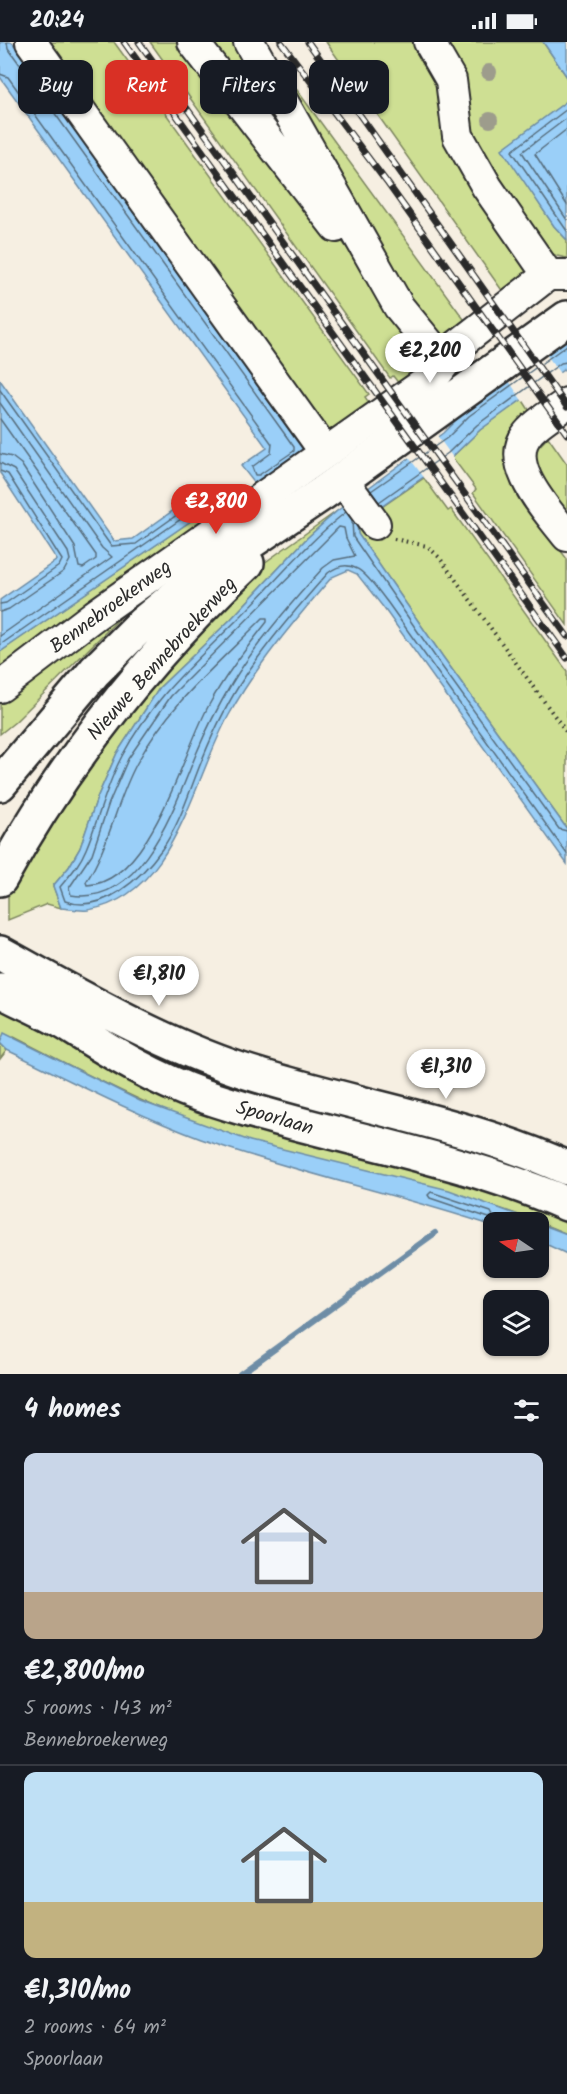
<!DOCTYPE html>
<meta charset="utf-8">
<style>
:root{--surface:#171b24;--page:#20242c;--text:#f1f3f6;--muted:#9ea1a6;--line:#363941;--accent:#d93025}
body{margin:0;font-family:Kalam,sans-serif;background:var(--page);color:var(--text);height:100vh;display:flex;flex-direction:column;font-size:22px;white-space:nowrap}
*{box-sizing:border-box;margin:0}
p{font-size:20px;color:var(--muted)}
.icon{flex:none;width:33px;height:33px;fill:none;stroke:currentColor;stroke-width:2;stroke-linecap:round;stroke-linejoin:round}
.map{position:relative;height:1332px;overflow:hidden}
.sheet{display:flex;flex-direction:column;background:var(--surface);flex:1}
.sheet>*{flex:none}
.guide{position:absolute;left:18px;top:18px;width:531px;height:54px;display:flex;gap:12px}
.needle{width:39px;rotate:283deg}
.controls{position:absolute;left:483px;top:1170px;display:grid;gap:12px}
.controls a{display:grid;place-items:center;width:66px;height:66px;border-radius:12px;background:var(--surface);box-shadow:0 2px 4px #0004;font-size:30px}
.price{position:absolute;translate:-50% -51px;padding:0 14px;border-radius:21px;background:#fff;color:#222;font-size:20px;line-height:39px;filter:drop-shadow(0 2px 3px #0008)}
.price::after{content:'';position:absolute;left:50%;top:36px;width:18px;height:14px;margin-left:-9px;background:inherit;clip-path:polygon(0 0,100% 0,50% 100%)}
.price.current{background:var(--accent);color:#fff}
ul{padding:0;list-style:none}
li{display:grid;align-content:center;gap:12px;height:318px;padding:0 24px}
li+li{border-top:2px solid var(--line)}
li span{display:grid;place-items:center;height:186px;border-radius:12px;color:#555}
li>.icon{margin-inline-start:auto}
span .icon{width:108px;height:108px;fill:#fffc;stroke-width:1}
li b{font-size:26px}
h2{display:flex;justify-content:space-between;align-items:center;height:72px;padding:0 24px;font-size:26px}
.tag{padding:0 21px;border-radius:12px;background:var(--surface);box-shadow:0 2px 4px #0004;font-size:21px;line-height:54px}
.tag.current{background:var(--accent);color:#fff}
.status{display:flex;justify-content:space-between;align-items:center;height:42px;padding:0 30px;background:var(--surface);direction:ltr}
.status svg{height:16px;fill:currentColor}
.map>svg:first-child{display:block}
</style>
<div class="status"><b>20:24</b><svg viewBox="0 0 49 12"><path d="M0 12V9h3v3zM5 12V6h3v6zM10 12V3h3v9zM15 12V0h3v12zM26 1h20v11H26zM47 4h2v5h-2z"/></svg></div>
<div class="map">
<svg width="567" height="1332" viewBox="0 0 567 1332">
<rect width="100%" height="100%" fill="#f6efe2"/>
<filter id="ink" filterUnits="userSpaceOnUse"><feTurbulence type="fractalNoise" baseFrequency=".0167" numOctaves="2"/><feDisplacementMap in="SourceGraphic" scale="12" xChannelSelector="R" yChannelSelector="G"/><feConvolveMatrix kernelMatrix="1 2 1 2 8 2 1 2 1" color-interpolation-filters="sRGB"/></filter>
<g filter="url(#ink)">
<path fill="#cedf93" stroke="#7c855f" stroke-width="1.5" d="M 37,0 L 114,0 L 369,352 L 365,355 L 374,368 L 328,401 Z
M 150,0 L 189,0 L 413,292 L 432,320 L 403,347 L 393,334 L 390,336 Z
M 198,0 L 244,0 L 351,190 Z
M 262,0 L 469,284 L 445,299 L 405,263 Z
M 326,0 L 423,0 L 531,227 L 506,254 Z
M 441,0 L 543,0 L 567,35 L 567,59 L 503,107 L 554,184 L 567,198 L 567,216 L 557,214 L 541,206 L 482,121 Z
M 522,357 L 533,374 L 531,470 L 567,517 L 567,583 L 473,451 L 476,447 L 452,415 L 480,388 Z
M 548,395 L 567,422 L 567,470 L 538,428 L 534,410 Z
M 424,436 L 448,469 L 451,467 L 567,629 L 567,787 L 443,615 L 358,492 L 357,482 Z
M 217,461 L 222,469 L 0,634 L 0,610 Z
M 337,469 L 307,496 L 231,577 L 160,645 L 117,711 L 97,756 L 80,806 L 69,825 L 53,844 L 61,866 L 47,862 L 8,878 L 8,853 L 34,802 L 78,731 L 229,546 Z
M 136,560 L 15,680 L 0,692 L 0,655 Z
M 0,968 L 174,1051 L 378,1113 L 567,1176 L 567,1192 C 467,1148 358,1130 252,1100 C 168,1076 92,1035 14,995 L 0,1001 L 7,1008 L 0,1017 Z"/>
<path fill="#9acff8" stroke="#6e8da6" stroke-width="1.5" d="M 0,0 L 12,0 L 304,409 L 256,443 L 241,424 L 267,406 L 0,35 Z
M 543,0 L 567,0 L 567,35 Z
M 567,59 L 567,198 L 554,184 L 502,107 Z
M 567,296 L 567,325 L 480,388 L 452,415 L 357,482 L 358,492 L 443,615 L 567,787 L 567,822 L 383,565 L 357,532 L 348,528 L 332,535 C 295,578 256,624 229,673 C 193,737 175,854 88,868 C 80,869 70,867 61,866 L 53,844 L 69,825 L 80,806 L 97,756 L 117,711 L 160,645 L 231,577 L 307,496 L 337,469 L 443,391 L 465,369 Z
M 0,338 L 114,499 L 133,497 L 206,445 L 217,461 L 0,610 L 0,558 L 57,518 L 0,431 Z
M 4,991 L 140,1059 L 250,1099 L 449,1148 L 537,1180 L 494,1180 L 493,1184 C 397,1152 297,1131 201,1097 C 134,1072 71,1039 7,1008 L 0,1001 Z
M 538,1181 L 567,1192 L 567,1212 L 539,1199 Z"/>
<path fill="#f6efe2" d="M 544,309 L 561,333 L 523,360 L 507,336 Z
M 436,392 L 454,417 L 426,438 L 407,413 Z"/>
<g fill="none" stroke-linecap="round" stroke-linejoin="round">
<path stroke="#576d7d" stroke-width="1.5" d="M 0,32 L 8,35 L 272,402 L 271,411 L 252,425 L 255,433 L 259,433 L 294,409 L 294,405 L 8,6 L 7,0
M 567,67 L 512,109 L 567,189
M 567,76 L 522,110 L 567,178
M 567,87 L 535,112 L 567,163
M 0,348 L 111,504 L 136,502 L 202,455 L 207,459 L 0,603
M 0,361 L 102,506 L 112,515 L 0,594
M 0,377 L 96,513 L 96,517 L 83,526 L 79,525 L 75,505 L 21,422 L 12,415 L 0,412
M 0,421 L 14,428 L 68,510 L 70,518 L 64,529 L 9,567 L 0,570
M 0,429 L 8,432 L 62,518 L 59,524 L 6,561 L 0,562
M 371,449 L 447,396 L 469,374 L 567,303
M 379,460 L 448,411 L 477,383 L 561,321 L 567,320
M 346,470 C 305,502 273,543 236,579 C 191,624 153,656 122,714 C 106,744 99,776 86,807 C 80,822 70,833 60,845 L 65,859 C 103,873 142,835 162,807 C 177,786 186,760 195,736 C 207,704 221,672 240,642 C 265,603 297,566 328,531 C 355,509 372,541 388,561 L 567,812
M 352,479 L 353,495 L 438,619 L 559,787 L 567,789
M 339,485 L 344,486 L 346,496 L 355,514 L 334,518 L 323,526 C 292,560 256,601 232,641 C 219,663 207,686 197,710 C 176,760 143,865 71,853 L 69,846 L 92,812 L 109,761 L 128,717 L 171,654 Z
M 263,576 L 267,576 L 267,580 C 246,607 225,633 209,663 C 183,709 151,841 87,843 L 86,840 C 110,803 116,759 137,721 C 170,661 216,624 263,576 Z
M 431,1150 L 491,1170 L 493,1174 L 489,1176 L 430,1156 L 428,1153 Z"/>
<path stroke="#6e8da6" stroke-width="6" d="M 240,1332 L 435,1191"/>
<g stroke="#2b2b2b" stroke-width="34">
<path id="minor" d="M 31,0 L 325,410
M 193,0 L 336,185
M 249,0 L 399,265 L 445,321
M 429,0 L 451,38 L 458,94 L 487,145 L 548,233
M 567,361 C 555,370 540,378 530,389 C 500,420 548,469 567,494
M 342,437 L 375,482
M 0,645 L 95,573 L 436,333 L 458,303 L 548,233 L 567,233"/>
</g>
<g stroke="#2b2b2b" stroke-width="38">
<path id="major" d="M 0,742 L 95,629 L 143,581 L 200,534 L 323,451 L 567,276
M 0,837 C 65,719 149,613 247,521
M 0,911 C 77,953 157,1000 241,1028 C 349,1063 463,1079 567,1126
M 0,948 C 24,961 50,971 73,986 C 114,1012 155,1037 201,1053 C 321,1094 450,1111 567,1162"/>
</g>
<path stroke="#2b2b2b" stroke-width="4" stroke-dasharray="1.5 4.5" stroke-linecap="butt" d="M 394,497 L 427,504 L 439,515 L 567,691"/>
<use href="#minor" stroke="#fdfcf7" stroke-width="30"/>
<use href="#major" stroke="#fdfcf7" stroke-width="33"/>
<g stroke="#2b2b2b" stroke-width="7">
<path id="rail" d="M 124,0 L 567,616
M 139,0 L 567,594
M 281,0 L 388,142 L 567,392
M 308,0 L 567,365"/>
</g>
<use href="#rail" stroke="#fdfcf7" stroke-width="4.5" stroke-dasharray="14" stroke-linecap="butt"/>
</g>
<g fill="#9d9c8c">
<circle cx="489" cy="30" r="8"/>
<circle cx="490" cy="78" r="8"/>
</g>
</g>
<g text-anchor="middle" stroke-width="6" stroke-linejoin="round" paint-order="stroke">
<g font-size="20" fill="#2b2b2b" stroke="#fdfcf7">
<text transform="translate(110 564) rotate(-36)" y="7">Bennebroekerweg</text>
<text transform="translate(161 616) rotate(-48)" y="7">Nieuwe Bennebroekerweg</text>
<text transform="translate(275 1075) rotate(16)" y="7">Spoorlaan</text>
</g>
</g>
</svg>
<div class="controls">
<a><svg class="needle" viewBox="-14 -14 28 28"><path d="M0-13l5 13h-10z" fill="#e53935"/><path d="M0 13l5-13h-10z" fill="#9ea1a6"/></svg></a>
<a><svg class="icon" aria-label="layers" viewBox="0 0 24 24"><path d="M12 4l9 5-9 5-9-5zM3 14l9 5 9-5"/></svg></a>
</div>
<b class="price" style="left:430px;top:342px">€2,200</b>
<b class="price current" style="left:216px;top:493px">€2,800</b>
<b class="price" style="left:159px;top:965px">€1,810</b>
<b class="price" style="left:446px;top:1058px">€1,310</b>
<div class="guide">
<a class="tag">Buy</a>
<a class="tag current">Rent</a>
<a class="tag">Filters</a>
<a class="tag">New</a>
</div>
</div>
<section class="sheet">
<h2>4 homes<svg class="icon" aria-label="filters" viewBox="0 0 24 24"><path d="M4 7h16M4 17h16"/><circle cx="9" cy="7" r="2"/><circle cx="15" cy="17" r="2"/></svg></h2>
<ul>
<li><span style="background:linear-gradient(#c9d6e8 75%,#b9a48a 0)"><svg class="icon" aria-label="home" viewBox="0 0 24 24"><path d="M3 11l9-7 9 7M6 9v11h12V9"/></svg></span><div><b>€2,800/mo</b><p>5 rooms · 143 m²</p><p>Bennebroekerweg</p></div></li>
<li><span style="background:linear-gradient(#bfe0f5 70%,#c2b280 0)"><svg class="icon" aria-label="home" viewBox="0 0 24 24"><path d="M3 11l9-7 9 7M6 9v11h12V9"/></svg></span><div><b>€1,310/mo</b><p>2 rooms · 64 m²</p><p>Spoorlaan</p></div></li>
</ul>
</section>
